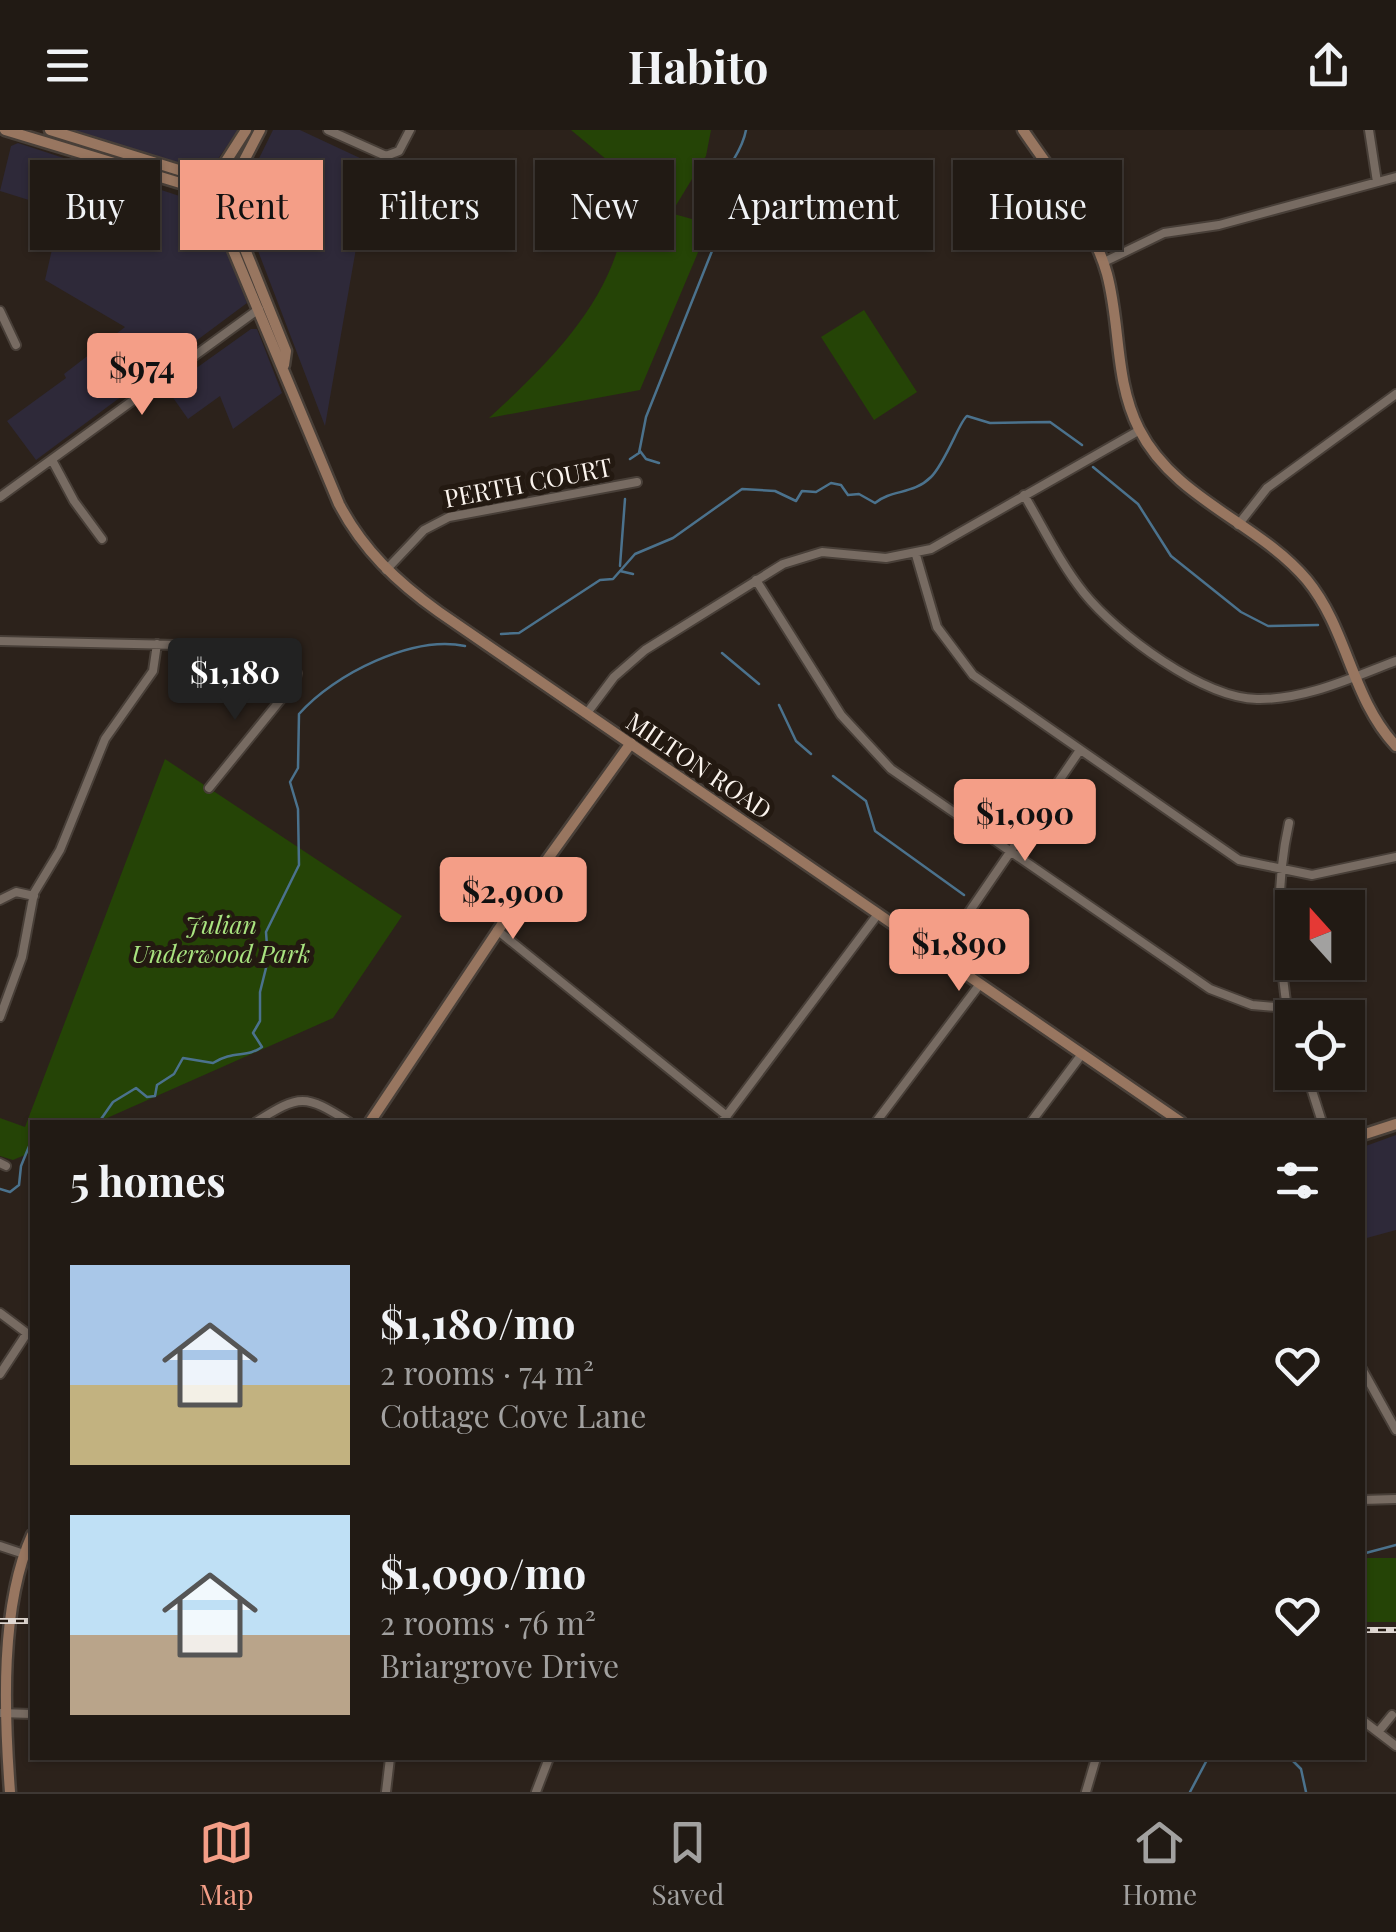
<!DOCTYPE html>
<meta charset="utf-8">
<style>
:root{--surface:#211a14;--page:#2d2722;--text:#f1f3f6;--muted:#a2a1a0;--line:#3e3834;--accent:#f49e87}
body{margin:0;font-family:"Playfair Display",serif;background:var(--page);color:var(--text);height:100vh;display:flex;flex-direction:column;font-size:38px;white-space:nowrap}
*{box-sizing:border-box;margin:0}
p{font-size:32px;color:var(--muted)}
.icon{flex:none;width:55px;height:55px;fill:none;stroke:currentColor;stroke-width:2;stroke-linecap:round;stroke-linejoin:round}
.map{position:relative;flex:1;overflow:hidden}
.side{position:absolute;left:30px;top:990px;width:1335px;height:640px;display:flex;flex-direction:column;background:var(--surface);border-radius:0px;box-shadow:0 2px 8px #0004,0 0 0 2px var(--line)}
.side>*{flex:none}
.hud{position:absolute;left:30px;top:30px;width:1338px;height:90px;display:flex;gap:20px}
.needle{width:65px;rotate:339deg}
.controls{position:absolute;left:1275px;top:760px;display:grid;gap:20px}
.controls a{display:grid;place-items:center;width:90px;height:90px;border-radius:0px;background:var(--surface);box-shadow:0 2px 8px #0004,0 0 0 2px var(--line);font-size:50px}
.price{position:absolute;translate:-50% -85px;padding:0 22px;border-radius:10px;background:var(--accent);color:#111;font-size:32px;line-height:65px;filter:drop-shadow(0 2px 5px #0008)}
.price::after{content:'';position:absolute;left:50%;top:60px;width:30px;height:22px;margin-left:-15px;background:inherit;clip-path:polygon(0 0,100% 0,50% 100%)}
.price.on{background:#222;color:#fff}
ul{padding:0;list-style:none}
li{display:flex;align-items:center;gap:30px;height:250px;padding:0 40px}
li span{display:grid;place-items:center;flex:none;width:280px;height:200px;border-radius:0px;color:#555}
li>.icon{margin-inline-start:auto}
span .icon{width:120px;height:120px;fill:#fffc;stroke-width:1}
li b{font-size:42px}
h2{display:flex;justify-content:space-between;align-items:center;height:120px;padding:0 40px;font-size:42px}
.pill{padding:0 35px;border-radius:0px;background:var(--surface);box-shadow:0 2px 8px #0004,0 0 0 2px var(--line);font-size:35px;line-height:90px}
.pill.on{background:var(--accent);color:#111}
header{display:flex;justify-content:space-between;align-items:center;height:130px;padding:0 40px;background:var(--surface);font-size:45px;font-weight:700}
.menu{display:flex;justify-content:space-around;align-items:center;height:140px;border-top:2px solid var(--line);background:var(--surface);font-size:28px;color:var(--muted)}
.menu a{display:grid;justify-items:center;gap:5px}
.menu .on{color:var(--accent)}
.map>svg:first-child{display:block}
</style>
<header><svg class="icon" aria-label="menu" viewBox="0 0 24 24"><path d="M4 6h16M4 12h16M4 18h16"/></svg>Habito<svg class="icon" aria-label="share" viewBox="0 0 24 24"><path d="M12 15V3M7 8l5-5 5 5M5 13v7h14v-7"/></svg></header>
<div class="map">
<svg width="1396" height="1662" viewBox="0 0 1396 1662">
<rect width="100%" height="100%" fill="#2c221b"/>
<path fill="#2e2939" d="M 73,0 L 238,0 L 218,29 L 204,36 L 188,36 Z
M 273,0 L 300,0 L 377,36 L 365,67 L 325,296 L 242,79 L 240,67 Z
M 18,13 L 210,76 L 247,173 L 36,330 L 7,291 L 66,248 L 64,244 L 125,197 L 45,150 L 61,80 L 0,61 L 11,16 Z
M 251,199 L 257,199 L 282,263 L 233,299 L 220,266 L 188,289 L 167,259 Z
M 1396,1005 L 1396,1100 L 1363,1109 L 1363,1017 Z"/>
<path fill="#254406" d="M 571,0 L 711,0 L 706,26 L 675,77 L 661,75 Z
M 639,66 L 663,81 L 710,94 L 640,260 L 489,288 C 551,231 617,167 626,79 Z
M 864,180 L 917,262 L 874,290 L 821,207 Z
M 165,629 L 402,786 L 333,888 L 98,992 L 32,992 L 32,1022 L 13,1030 L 0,1026 L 0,988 L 25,997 Z
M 1363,1428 L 1396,1428 L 1396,1492 L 1363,1492 Z"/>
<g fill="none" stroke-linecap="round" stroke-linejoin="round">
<path stroke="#4b728d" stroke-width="2.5" d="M 640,321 L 646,329 L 659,333
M 630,329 L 639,323 L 646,287 L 712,121 L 723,108 L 732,76 C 710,44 740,34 746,0
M 1093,337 L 1138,374 L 1171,426 L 1241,482 L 1268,496 L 1318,495
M 620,436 L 625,369
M 620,441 L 633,444
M 501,504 L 519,503 L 600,450 L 613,449 L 635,424 L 673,408 L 742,359 L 775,361 L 796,371 L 802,361 L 816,362 L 831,353 L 841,355 L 848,365 L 859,364 L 875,373 C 892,359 913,365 931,347 C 946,332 960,290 967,286 L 990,293 L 1050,292 L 1082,315
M 722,523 L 759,554
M 779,575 L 796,611 L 811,624
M 833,646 L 866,671 L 875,701 L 964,765
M 99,992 L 113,972 L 136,958 L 147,967 L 155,966 L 157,955 L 174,944 L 183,928 L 213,933 C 233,920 247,928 262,917 L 253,903 L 260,891 L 260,862 L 268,830 L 266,802 L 299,735 L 298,679 L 290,652 L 298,638 L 299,584 C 334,544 413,505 465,516
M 0,1059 L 10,1062 L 19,1055 L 21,1036 L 32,1009
M 1362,1424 L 1396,1415
M 1290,1628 L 1301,1639 L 1306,1662
M 1190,1662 L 1208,1628"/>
<g stroke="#483f38" stroke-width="12">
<path id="street" d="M 328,0 L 386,26 L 399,21 L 410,0
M 1369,0 L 1377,52
M 1104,132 L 1164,103 L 1219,95 L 1396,47
M 0,181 L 16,215
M 52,330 L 74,371 L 102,409
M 1024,365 C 1043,397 1060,433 1084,463 C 1117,504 1203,568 1257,569 C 1305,570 1351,548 1396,531
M 0,367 L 259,179
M 1238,395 L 1267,358 L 1396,264
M 916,425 L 937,497 L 973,545 L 1239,730 L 1312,745 L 1396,727
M 386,440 L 424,400 L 449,387 L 637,352
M 756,450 L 841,585 L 891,639 L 1210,859 L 1252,875 L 1287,878
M 0,511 L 262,517 L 297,543 L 295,552 L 209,658
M 587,583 L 614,547 L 645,520 L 783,434 L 822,422 L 886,428 L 931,419 L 1140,300
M 1289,693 C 1274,759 1278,838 1292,904
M 0,770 L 16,762 L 34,766
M 497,800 L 727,986
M 939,826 L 1080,620
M 0,887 L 22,827 L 34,763 L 60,720 L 105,609 L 153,541 L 157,514
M 1306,942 L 1322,992
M 256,992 C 300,964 305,964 349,992
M 722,992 L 878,784
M 876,992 L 980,854
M 1031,992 L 1082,924
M 0,1033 L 6,1036
M 0,1183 L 32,1207
M 1362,1239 L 1396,1300
M 0,1244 L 27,1203
M 1362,1370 L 1396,1369
M 0,1416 L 21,1423
M 0,1583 L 32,1584
M 1362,1590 L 1396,1616
M 1379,1601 L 1392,1585
M 386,1662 L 390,1628
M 536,1662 L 549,1628
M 1086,1662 L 1096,1628"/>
</g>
<g stroke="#483f38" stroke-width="15">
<path id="secondary" d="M 5,0 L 210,62 L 236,46 L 260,0
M 50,0 L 198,46 L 223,36 L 246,0
M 1023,0 C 1052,43 1093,93 1107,144 C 1121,196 1114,249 1139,299 C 1175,370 1258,392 1307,450 C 1348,500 1351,568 1396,616
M 211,44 L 210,62 L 216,79 L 339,374 C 363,420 397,452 439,482 L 1181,992
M 220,57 L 286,221 L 284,235
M 370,992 L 521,766 L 631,613
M 1362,1005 L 1396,994
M 10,1662 C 4,1582 0,1475 32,1405"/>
</g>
<use href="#street" stroke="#776b62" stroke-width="8"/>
<use href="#secondary" stroke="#987660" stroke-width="10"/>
<g stroke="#dfd7d1" stroke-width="6">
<path id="rail" d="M 0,1491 L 32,1491
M 1362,1500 L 1396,1500"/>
</g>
<use href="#rail" stroke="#231911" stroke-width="2.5" stroke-dasharray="8" stroke-linecap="butt"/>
</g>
<g text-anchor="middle" stroke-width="10" stroke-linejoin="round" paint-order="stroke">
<g font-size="25" fill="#fbf4ee" stroke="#231911">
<text transform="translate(528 353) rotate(-11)" y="9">PERTH COURT</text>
<text transform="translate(699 636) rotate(34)" y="9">MILTON ROAD</text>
</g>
<g font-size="25" font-style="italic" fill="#a9e480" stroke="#231911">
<text x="221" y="804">Julian<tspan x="221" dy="29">Underwood Park</tspan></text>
</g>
</g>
</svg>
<div class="controls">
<a><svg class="needle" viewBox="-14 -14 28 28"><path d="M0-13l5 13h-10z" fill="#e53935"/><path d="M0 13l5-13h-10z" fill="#a2a1a0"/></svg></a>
<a><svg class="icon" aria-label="locate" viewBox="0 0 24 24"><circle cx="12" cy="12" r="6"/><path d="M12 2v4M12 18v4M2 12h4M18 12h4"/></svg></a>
</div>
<b class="price" style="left:142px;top:288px">$974</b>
<b class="price on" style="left:235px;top:593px">$1,180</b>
<b class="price" style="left:1025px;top:734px">$1,090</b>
<b class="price" style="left:513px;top:812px">$2,900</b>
<b class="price" style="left:959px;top:864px">$1,890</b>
<div class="hud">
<a class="pill">Buy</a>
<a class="pill on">Rent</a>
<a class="pill">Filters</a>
<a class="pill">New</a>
<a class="pill">Apartment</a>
<a class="pill">House</a>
</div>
<section class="side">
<h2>5 homes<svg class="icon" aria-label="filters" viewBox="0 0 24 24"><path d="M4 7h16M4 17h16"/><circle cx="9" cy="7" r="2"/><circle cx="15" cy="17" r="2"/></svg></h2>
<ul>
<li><span style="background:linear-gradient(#a9c7e8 60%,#c2b280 0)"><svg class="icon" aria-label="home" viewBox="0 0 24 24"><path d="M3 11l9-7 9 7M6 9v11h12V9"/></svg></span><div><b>$1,180/mo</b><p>2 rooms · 74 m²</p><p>Cottage Cove Lane</p></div><svg class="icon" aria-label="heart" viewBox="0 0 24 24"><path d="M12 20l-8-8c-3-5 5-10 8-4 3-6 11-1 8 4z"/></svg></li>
<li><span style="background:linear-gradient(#bfe0f5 60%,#b9a48a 0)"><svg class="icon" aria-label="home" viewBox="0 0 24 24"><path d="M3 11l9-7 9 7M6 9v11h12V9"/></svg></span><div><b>$1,090/mo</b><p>2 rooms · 76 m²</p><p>Briargrove Drive</p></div><svg class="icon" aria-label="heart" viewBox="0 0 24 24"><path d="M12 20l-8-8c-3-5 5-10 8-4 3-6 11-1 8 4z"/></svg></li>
</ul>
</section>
</div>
<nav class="menu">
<a class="on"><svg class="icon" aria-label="map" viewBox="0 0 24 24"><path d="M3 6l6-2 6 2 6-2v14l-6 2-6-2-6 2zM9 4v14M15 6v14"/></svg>Map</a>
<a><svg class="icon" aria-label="saved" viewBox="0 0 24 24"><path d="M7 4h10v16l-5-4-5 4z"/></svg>Saved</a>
<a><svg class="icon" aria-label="home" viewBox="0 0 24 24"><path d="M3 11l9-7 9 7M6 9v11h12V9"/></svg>Home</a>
</nav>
